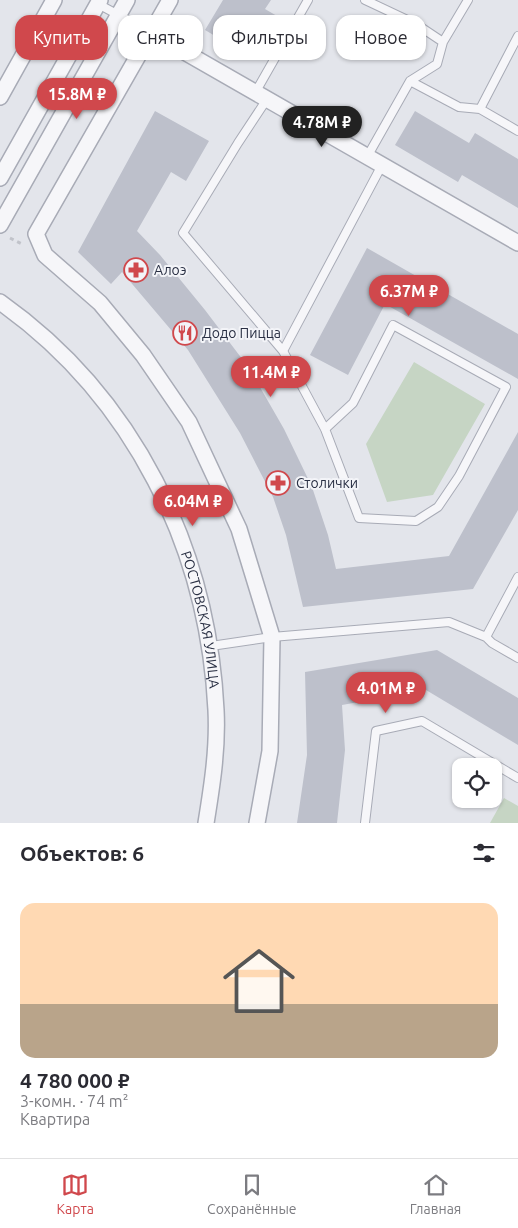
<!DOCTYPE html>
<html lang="ru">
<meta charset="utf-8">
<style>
:root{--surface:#fff;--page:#f7f7f7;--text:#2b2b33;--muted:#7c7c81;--line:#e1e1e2;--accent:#d0484c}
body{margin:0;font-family:Ubuntu,sans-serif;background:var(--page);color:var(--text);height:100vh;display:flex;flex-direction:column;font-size:19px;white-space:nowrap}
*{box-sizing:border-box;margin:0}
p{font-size:16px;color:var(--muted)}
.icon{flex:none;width:28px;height:28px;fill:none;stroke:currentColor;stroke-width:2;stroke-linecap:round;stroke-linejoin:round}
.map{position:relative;height:823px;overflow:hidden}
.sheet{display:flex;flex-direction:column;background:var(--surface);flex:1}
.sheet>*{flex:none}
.hud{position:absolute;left:15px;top:15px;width:489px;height:45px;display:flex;gap:10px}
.controls{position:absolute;left:452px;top:758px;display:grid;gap:10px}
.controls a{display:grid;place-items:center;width:50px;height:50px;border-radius:10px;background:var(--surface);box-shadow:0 1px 4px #0004;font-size:25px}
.price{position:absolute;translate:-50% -42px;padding:0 11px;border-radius:18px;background:var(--accent);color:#fff;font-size:16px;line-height:32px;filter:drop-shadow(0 1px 2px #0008)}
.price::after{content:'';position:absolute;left:50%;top:30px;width:15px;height:11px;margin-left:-8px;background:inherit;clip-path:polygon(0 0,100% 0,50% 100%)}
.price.on{background:#222;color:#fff}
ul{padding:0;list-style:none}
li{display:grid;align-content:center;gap:10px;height:265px;padding:0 20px}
li span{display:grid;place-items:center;height:155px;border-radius:15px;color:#555}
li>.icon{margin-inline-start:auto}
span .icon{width:90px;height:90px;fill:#fffc;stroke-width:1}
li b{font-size:21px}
h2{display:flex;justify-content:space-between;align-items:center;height:60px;padding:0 20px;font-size:21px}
.pill{padding:0 18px;border-radius:15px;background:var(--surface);box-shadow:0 1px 4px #0004;font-size:18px;line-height:45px}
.pill.on{background:var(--accent);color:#fff}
.menu{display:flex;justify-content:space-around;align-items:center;height:70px;border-top:1px solid var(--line);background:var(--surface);font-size:14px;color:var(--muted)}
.menu a{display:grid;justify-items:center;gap:2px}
.menu .on{color:var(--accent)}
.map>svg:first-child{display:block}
</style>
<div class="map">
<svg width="518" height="823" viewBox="0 0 518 823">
<rect width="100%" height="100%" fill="#e3e5eb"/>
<path fill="#c6d5c4" d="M 414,362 L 485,404 L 433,495 L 387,502 L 366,444 Z
M 504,798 L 518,806 L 518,823 L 490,823 Z"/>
<path fill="#bdc0cb" d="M 223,0 L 271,0 L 265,9 L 277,16 L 252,58 L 205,30 Z
M 155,111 L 209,141 L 186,181 L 171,172 L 137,231 L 160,255 L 205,310 L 249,368 L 284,429 L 312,487 L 328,535 L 336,569 L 449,556 L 518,432 L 518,510 L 473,589 L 303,607 L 286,535 L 273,497 L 240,433 L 188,350 L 122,272 L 111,284 L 78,252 Z
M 415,111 L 469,143 L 475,133 L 518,159 L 518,208 L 462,175 L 458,182 L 395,145 Z
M 367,248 L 518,334 L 518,379 L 385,304 L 348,375 L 310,355 Z
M 437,650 L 518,698 L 518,745 L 426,690 L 342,705 L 345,750 L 337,823 L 297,823 L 307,755 L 305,672 Z"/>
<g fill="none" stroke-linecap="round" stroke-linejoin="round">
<g stroke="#a8abb6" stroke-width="10">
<path id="lane" d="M 365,0 L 416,24 L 443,42 L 437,64 L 410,81 L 367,157
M 98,4 L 141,27
M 443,42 L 468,0
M 410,81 L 459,107 L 480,109 L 518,131
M 255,93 L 308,0
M 267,99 L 238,143 L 183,233 L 283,351 L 325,429 L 359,518 L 416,521 L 438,507 L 459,476 L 506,387 L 393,325 L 353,403 L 325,429
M 480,109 L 518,36
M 283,351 L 382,165
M 486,637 L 518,577
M 211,646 L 272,637 L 449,622 L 486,637 L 492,643 L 518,658
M 365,823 L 376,731 L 422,721 L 518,778"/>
</g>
<g stroke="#a8abb6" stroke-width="18">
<g id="street">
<path d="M 170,0 L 36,234 L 45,255 L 100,303 L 143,355 L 189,422 L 239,529 L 272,637 L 270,751 L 257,823"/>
<path d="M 141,27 L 518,243"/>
<path d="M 0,97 L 54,0"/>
<path d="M 0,178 L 100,0"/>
<path d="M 0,225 L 127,0"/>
<path id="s1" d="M 0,302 C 134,397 208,548 216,710 C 218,748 212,786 206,823"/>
</g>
</g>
<path stroke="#c1c3ca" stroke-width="3" stroke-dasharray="4 4" stroke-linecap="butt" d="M 10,238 L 22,244"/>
<use href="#lane" stroke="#f6f6f9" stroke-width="8"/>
<use href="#street" stroke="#f6f6f9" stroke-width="15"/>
</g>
<defs>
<g id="pharmacy-ring" transform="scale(1.25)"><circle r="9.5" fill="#f3f4f8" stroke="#d0484c" stroke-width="1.5"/><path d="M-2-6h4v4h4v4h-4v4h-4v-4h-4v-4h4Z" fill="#d0484c"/></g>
<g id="restaurant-ring" transform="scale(1.25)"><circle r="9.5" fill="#f3f4f8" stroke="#d0484c" stroke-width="1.5"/><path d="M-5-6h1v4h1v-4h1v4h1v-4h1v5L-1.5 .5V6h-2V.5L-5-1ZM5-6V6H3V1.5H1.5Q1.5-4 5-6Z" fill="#d0484c"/></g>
</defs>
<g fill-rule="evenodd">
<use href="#pharmacy-ring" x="136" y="270"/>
<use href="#restaurant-ring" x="185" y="333"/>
<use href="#pharmacy-ring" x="278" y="483"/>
</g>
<g text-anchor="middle" stroke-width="4" stroke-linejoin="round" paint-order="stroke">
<g font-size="14" fill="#2a3044" stroke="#f3f4f8" text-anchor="start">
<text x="154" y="275">Алоэ</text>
<text x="202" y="338">Додо Пицца</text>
<text x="296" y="488">Столички</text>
</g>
<g font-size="14" fill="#2a3044" stroke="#f3f4f8">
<text dy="5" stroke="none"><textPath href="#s1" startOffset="386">РОСТОВСКАЯ УЛИЦА</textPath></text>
</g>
</g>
</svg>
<div class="controls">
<a><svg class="icon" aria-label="locate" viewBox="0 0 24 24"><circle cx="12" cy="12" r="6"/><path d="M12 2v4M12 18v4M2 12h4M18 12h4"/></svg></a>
</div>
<b class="price" style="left:77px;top:120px">15.8M ₽</b>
<b class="price on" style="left:322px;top:148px">4.78M ₽</b>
<b class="price" style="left:409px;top:317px">6.37M ₽</b>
<b class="price" style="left:271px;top:398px">11.4M ₽</b>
<b class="price" style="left:193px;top:527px">6.04M ₽</b>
<b class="price" style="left:386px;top:714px">4.01M ₽</b>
<div class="hud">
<a class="pill on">Купить</a>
<a class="pill">Снять</a>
<a class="pill">Фильтры</a>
<a class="pill">Новое</a>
</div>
</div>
<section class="sheet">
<h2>Объектов: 6<svg class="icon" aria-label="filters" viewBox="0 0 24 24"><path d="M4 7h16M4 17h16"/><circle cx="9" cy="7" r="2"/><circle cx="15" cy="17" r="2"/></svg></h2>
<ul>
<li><span style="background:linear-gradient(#ffd9b3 65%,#b9a48a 0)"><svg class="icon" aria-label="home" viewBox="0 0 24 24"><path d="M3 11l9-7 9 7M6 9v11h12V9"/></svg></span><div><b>4 780 000 ₽</b><p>3-комн. · 74 m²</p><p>Квартира</p></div></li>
</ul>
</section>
<nav class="menu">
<a class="on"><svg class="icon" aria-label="map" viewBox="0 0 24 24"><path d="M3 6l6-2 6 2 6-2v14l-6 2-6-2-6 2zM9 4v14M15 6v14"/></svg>Карта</a>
<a><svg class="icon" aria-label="saved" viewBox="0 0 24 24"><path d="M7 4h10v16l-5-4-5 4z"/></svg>Сохранённые</a>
<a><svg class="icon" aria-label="home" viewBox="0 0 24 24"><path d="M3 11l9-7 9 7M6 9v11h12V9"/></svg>Главная</a>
</nav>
